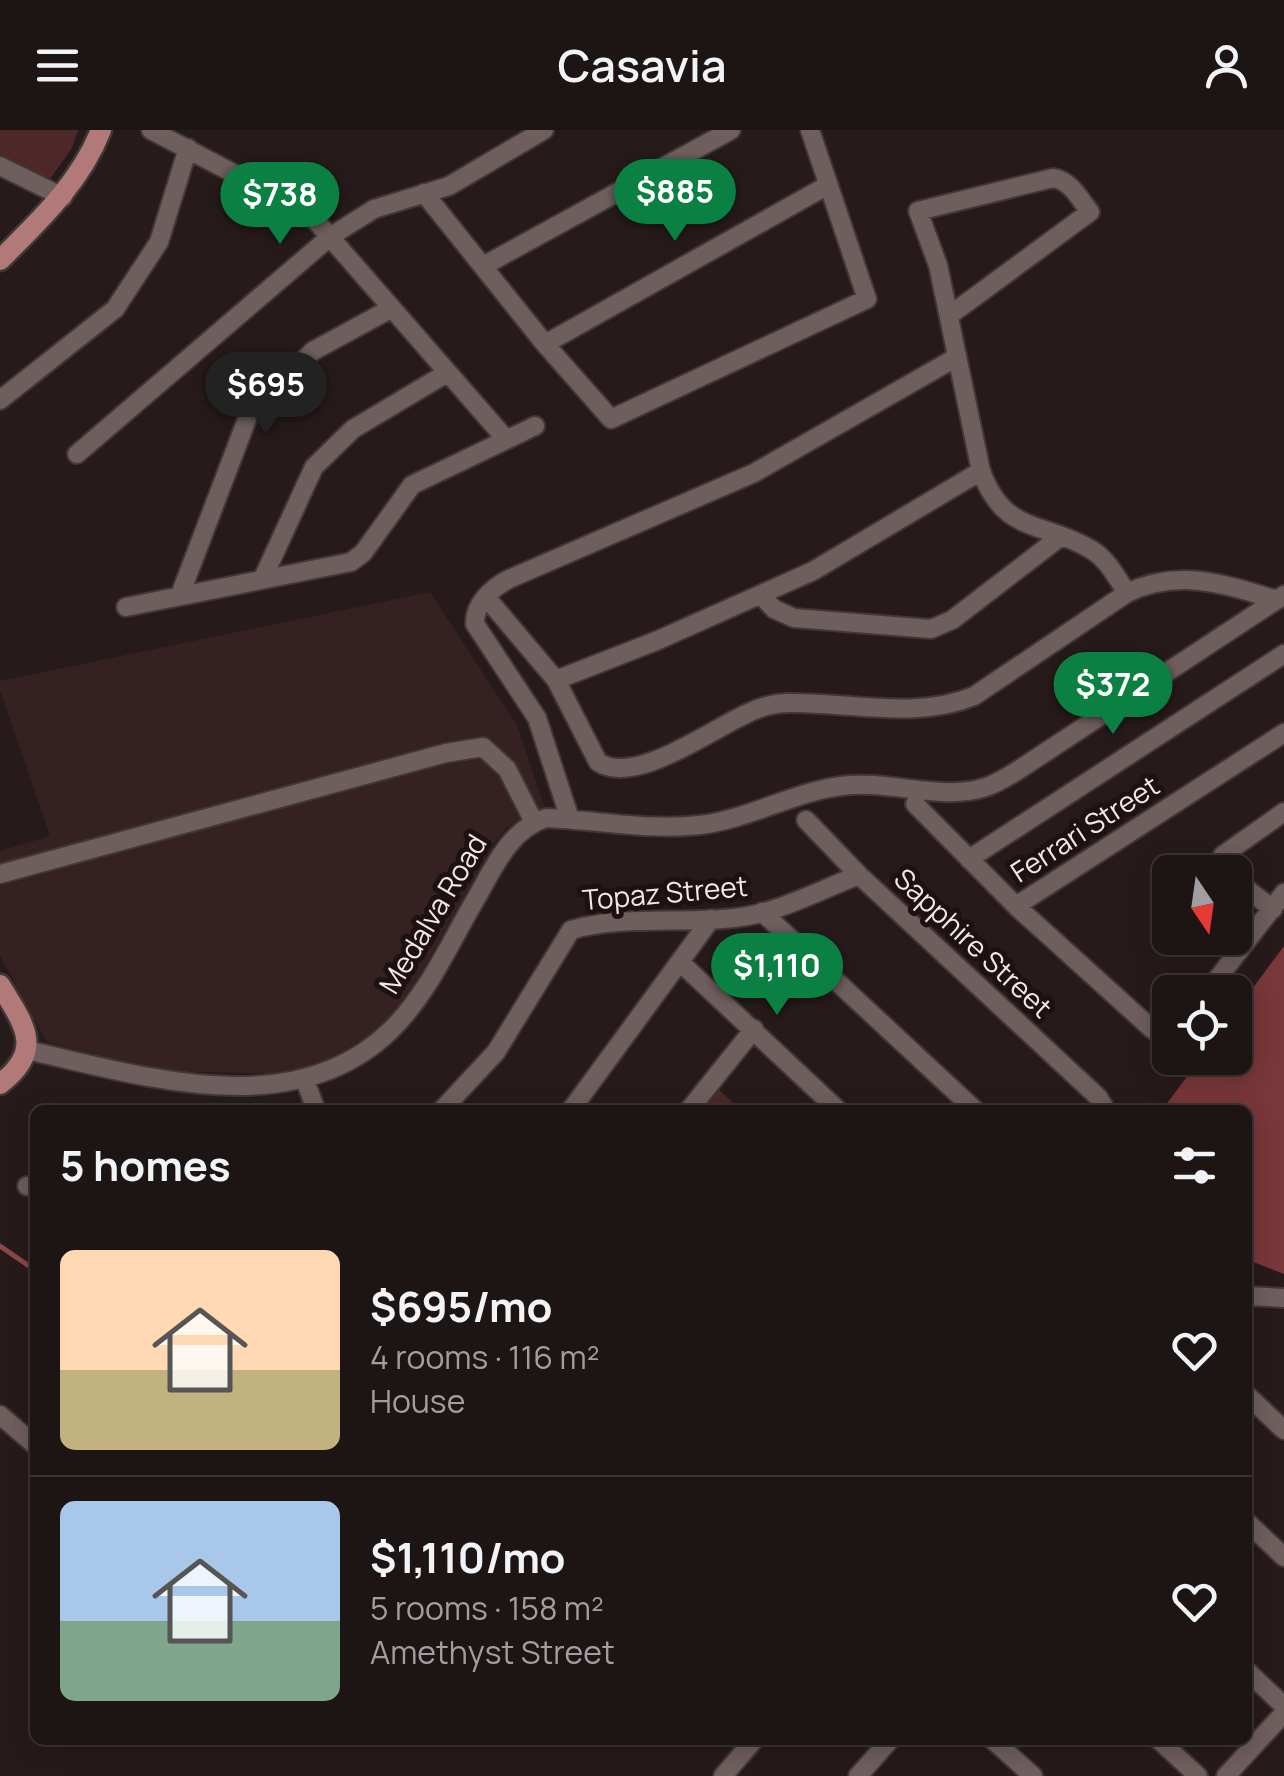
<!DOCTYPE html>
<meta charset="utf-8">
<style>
:root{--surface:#1d1414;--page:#251d1d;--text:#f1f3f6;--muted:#a09ea0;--line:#3b3334;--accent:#0b8043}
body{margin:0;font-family:Manrope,sans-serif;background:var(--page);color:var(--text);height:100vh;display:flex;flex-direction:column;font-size:38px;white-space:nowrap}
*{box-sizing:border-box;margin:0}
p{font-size:32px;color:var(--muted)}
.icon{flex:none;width:55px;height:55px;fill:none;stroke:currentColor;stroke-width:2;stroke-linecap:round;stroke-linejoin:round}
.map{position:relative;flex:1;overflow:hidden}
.panel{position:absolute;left:30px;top:975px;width:1222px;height:640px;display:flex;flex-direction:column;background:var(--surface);border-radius:15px;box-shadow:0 5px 25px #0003,0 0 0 2px var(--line)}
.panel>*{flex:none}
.needle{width:65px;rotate:167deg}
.tools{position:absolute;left:1152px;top:725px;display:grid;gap:20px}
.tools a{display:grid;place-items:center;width:100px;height:100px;border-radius:15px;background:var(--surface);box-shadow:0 5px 25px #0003,0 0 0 2px var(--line);font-size:50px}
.price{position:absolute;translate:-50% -85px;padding:0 22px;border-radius:35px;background:var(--accent);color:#fff;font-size:32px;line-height:65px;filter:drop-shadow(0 2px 5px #0008)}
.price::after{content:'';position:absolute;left:50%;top:60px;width:30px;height:22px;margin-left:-15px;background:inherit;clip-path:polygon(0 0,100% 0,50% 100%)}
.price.selected{background:#222;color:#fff}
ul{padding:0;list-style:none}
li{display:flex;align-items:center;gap:30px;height:250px;padding:0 30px}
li+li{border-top:2px solid var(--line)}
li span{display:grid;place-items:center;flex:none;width:280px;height:200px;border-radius:15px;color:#555}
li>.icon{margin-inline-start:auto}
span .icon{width:120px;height:120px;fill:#fffc;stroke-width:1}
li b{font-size:42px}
h2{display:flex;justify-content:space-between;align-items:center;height:120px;padding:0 30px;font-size:42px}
header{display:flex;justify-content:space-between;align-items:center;height:130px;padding:0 30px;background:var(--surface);font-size:45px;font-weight:600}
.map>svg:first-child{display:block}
</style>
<header><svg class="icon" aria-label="menu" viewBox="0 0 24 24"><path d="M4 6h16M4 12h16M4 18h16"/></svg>Casavia<svg class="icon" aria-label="person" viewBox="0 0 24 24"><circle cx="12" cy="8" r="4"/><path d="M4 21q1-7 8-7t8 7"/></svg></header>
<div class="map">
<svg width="1284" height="1646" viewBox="0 0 1284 1646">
<rect width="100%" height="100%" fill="#271a1a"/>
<path fill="#352121" d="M 430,462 L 517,595 L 544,676 L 507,697 L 493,715 L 411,861 L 382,898 L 316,938 L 293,944 L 155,941 L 47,912 L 0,826 L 0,721 L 50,706 L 0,560 L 0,551 Z"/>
<path fill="#4d2828" d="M 0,0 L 78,0 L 72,18 L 50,49 L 0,25 Z
M 715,956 L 741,980 L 697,980 Z"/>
<path fill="#783739" d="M 1284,816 L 1284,1144 L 1248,1130 L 1248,980 L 1162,980 L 1201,928 L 1235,928 L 1235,882 Z"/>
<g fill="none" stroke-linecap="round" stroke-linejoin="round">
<path stroke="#8b4849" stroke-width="5" d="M 0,1116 L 35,1140"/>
<g stroke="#413737" stroke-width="22">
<path id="minor" d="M 151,0 L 309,83 L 505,308
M 0,36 L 63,67
M 424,63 L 545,214 L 611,289 L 867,169 L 810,0
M 483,136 L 731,0
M 950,185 L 1090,82 C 1080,69 1070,50 1053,48 L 918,81 L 938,135 L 981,341 C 1005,406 1043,390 1092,420 C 1108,430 1117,448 1127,463
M 545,214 L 828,55
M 0,270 L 115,179 L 159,112 L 188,18
M 77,324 L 331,106 L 374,79 L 449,56 L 544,0
M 263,448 L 314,337 L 353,299 L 447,243
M 180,465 L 249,284 L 313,221 L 392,178
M 762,466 L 774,479 L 794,488 L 931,499 L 952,490 L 1060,407
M 486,467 L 556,550 L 598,632 C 638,658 719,592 760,578 C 780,571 801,573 822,574 C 872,577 926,586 974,566 L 1127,463 C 1179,438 1224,454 1277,470
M 126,477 L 351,432 L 363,423 L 412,355 L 535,296
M 556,550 L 656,511 L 813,441 L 981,341
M 915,674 L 1016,776 L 1152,899 L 1163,906 L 1170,904
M 570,689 L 537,588 L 475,494 C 474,474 492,458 509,449 L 754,343 L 957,227
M 806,690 L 859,745 L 1098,967 L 1103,975 L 1102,980
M 969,729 L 1284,524
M 1226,742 L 1219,733 L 1223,725 L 1284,682
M 0,744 L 446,623 L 483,617 L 507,639 L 534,692
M 1235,750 L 1273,779
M 1016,776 L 1284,603
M 762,782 L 975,980
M 681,833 L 838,980
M 1207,862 L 1284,763
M 27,920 C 143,946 294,995 391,900 C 427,865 449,815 474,772 C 493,740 508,700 546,688 C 596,690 649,701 700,695 C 749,689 794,662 841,656 C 889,649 940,672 986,657 C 998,653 1010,645 1020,639 L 1284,465
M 305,950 L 316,980
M 442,980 L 496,922 L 571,800 C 623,785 680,794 734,788 C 776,784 820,760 859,745
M 571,980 L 711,789
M 689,980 L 754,899
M 27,1056 L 35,1056
M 1248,1166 L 1284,1168
M 1248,1266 L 1284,1300
M 0,1285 L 35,1315
M 1248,1393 L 1284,1427
M 1248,1542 L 1284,1576
M 993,1610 L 1033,1646
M 1159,1610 L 1198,1646
M 723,1646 L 754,1610
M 858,1646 L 890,1610
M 1226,1646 L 1284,1583"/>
</g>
<g stroke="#413737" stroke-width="25">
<path id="major" d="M 0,130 C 40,90 80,53 101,0
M 0,855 C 24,894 45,920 0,954"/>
</g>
<use href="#minor" stroke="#6e5e5d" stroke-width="18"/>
<use href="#major" stroke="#b17a79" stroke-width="20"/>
</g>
<g text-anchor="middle" stroke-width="10" stroke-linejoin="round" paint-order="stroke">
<g font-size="28" fill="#f2e9e8" stroke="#1d1111">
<text transform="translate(1085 699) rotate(-33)" y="10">Ferrari Street</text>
<text transform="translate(665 763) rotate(-5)" y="10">Topaz Street</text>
<text transform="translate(433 784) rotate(-59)" y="10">Medalva Road</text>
<text transform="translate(973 813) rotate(43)" y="10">Sapphire Street</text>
</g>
</g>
</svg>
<div class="tools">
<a><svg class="needle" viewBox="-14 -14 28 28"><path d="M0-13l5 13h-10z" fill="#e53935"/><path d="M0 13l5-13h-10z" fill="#a09ea0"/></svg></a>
<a><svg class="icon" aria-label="locate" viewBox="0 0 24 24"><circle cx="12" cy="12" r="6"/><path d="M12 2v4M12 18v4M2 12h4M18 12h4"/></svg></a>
</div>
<b class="price" style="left:675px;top:114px">$885</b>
<b class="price" style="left:280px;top:117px">$738</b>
<b class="price selected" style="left:266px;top:307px">$695</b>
<b class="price" style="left:1113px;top:607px">$372</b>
<b class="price" style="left:777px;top:888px">$1,110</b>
<section class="panel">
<h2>5 homes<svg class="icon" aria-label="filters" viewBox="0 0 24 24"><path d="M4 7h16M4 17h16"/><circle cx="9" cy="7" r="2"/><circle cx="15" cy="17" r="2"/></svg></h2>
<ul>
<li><span style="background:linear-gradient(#ffd9b3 60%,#c2b280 0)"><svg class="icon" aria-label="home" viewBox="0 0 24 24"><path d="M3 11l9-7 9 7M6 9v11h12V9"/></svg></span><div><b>$695/mo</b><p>4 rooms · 116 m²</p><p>House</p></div><svg class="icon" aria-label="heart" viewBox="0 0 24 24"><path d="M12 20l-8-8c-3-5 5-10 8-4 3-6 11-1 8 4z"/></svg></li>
<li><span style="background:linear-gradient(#a9c7e8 60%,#7fa58c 0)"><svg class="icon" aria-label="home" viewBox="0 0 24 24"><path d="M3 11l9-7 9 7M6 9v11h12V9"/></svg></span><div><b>$1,110/mo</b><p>5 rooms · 158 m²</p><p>Amethyst Street</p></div><svg class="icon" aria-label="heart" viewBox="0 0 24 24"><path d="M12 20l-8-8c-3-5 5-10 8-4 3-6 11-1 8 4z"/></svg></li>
</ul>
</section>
</div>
